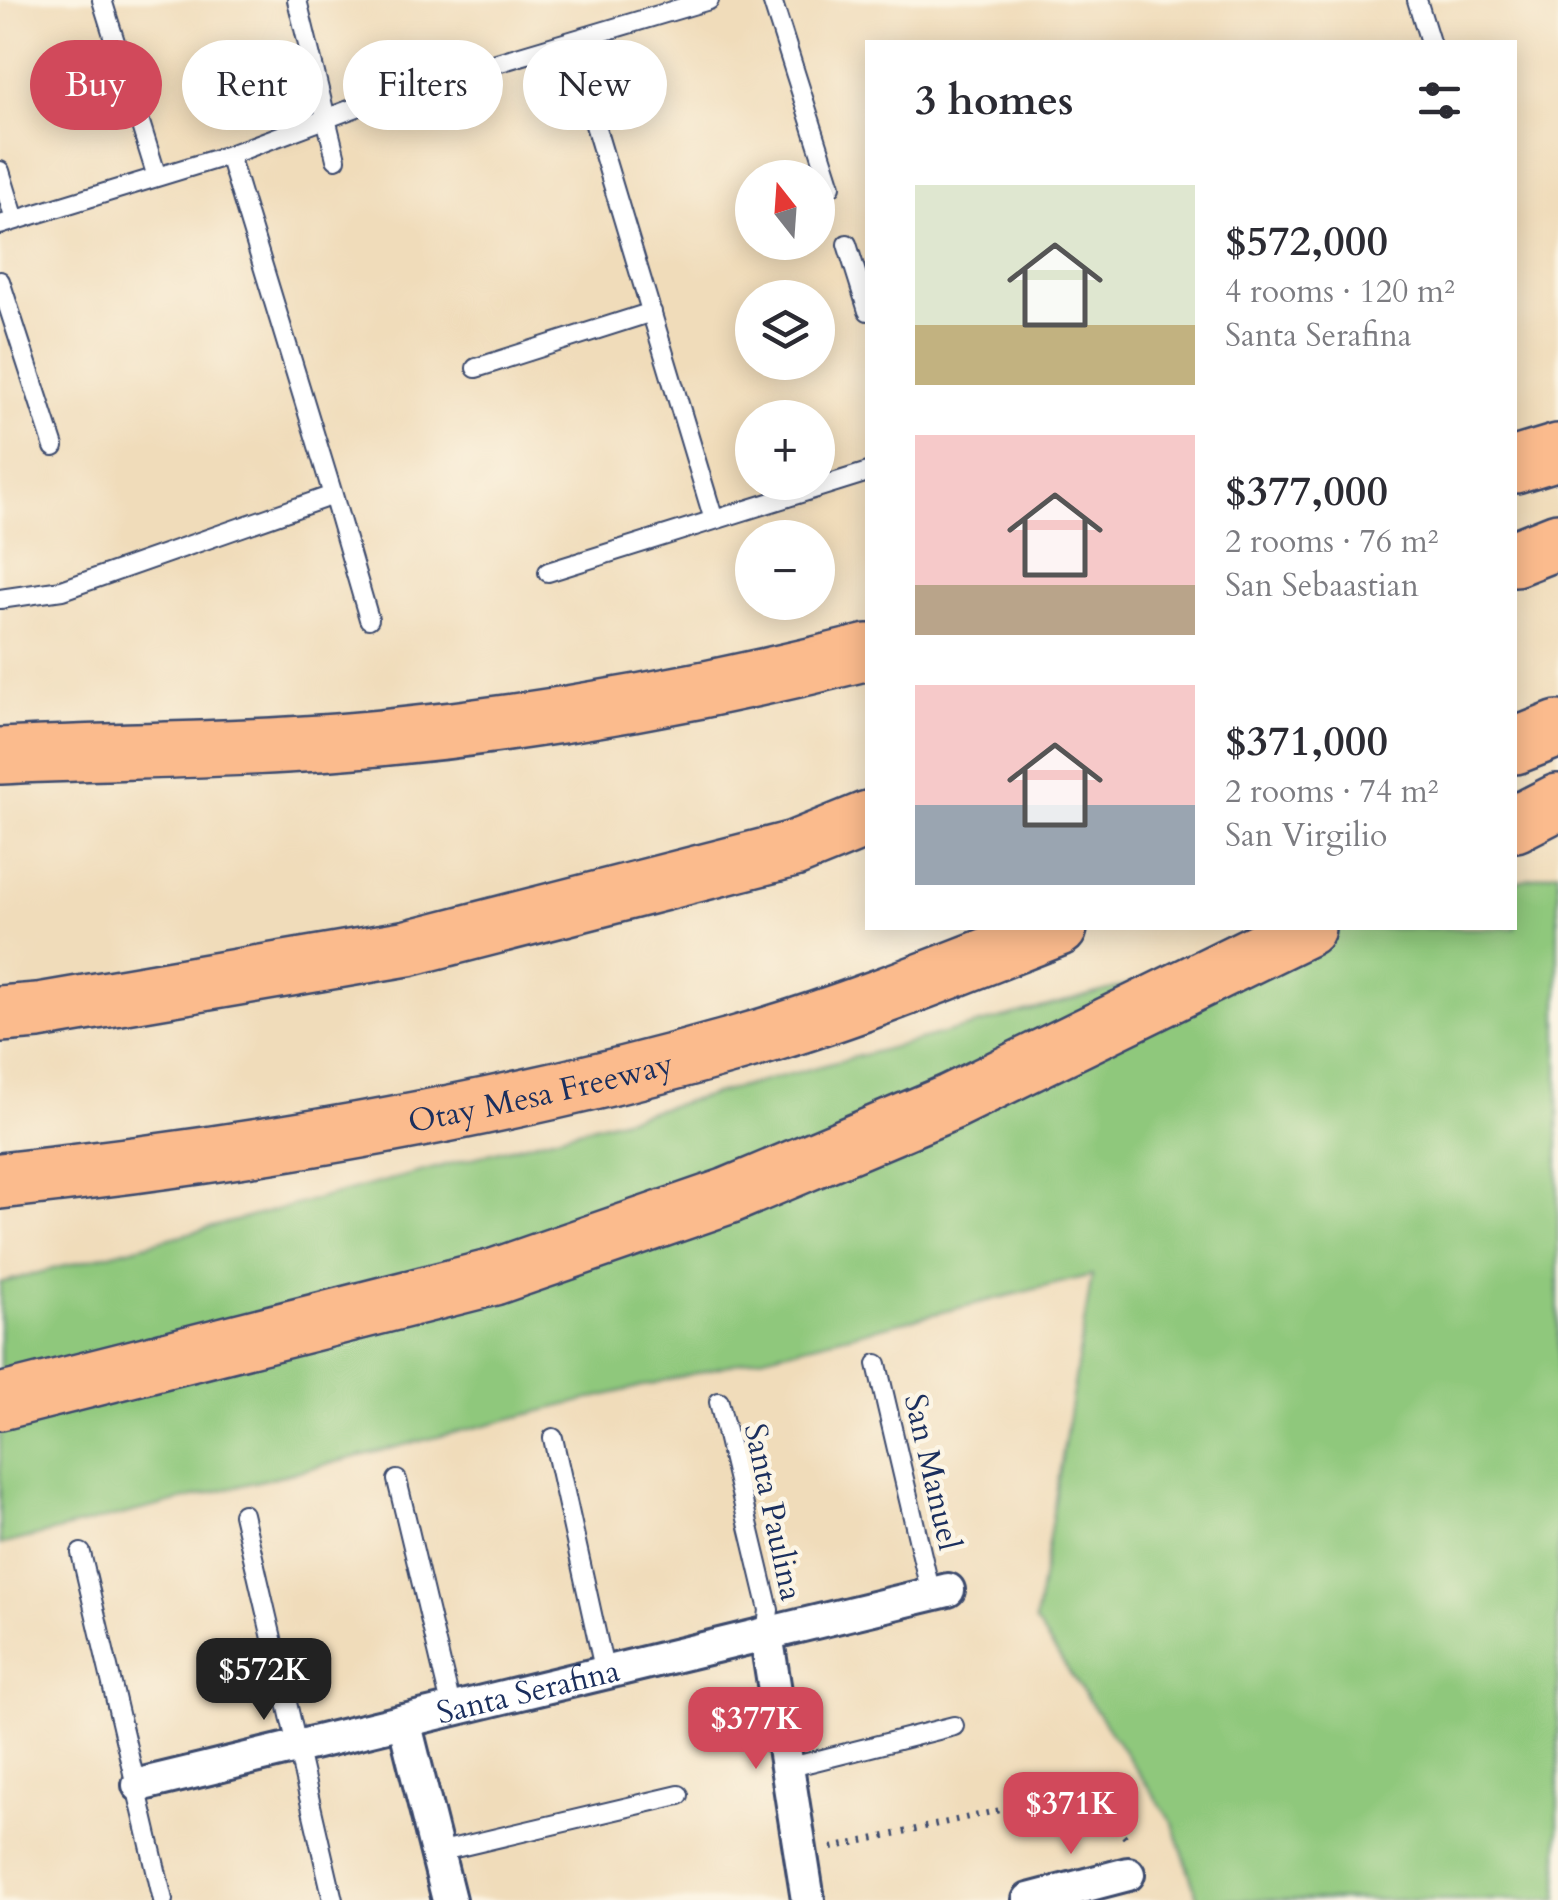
<!DOCTYPE html>
<meta charset="utf-8">
<style>
:root{--surface:#fff;--page:#f7f7f7;--text:#2b2b33;--muted:#7c7c81;--accent:#d1495b}
body{margin:0;font-family:Cardo,serif;background:var(--page);color:var(--text);height:100vh;display:flex;flex-direction:column;font-size:38px;white-space:nowrap}
*{box-sizing:border-box;margin:0}
p{font-size:32px;color:var(--muted)}
.icon{flex:none;width:55px;height:55px;fill:none;stroke:currentColor;stroke-width:2;stroke-linecap:round;stroke-linejoin:round}
.map{position:relative;flex:1;overflow:hidden}
.details{position:absolute;left:865px;top:40px;width:652px;height:890px;display:flex;flex-direction:column;background:var(--surface);border-radius:0px;box-shadow:0 5px 25px #0003}
.details>*{flex:none}
.guide{position:absolute;left:30px;top:40px;width:685px;height:90px;display:flex;gap:20px}
.needle{width:65px;rotate:343deg}
.fabs{position:absolute;left:735px;top:160px;display:grid;gap:20px}
.fabs a{display:grid;place-items:center;width:100px;height:100px;border-radius:50%;background:var(--surface);box-shadow:0 5px 25px #0003;font-size:50px}
.price{position:absolute;translate:-50% -85px;padding:0 22px;border-radius:20px;background:var(--accent);color:#fff;font-size:32px;line-height:65px;filter:drop-shadow(0 2px 5px #0008)}
.price::after{content:'';position:absolute;left:50%;top:60px;width:30px;height:22px;margin-left:-15px;background:inherit;clip-path:polygon(0 0,100% 0,50% 100%)}
.price.current{background:#222;color:#fff}
ul{padding:0;list-style:none}
li{display:flex;align-items:center;gap:30px;height:250px;padding:0 50px}
li span{display:grid;place-items:center;flex:none;width:280px;height:200px;border-radius:0px;color:#555}
li>.icon{margin-inline-start:auto}
span .icon{width:120px;height:120px;fill:#fffc;stroke-width:1}
li b{font-size:42px}
h2{display:flex;justify-content:space-between;align-items:center;height:120px;padding:0 50px;font-size:42px}
.pill{padding:0 35px;border-radius:45px;background:var(--surface);box-shadow:0 5px 25px #0003;font-size:35px;line-height:90px}
.pill.current{background:var(--accent);color:#fff}
.map>svg:first-child{display:block}
</style>
<div class="map">
<svg width="1558" height="1900" viewBox="0 0 1558 1900">
<rect width="100%" height="100%" fill="#fcf5e5"/>
<filter id="ink" filterUnits="userSpaceOnUse"><feTurbulence type="fractalNoise" baseFrequency=".01" numOctaves="2"/><feDisplacementMap in="SourceGraphic" scale="20" xChannelSelector="R" yChannelSelector="G"/><feConvolveMatrix kernelMatrix="1 2 1 2 8 2 1 2 1" color-interpolation-filters="sRGB"/></filter>
<filter id="wash" filterUnits="userSpaceOnUse"><feTurbulence type="fractalNoise" baseFrequency=".0048" numOctaves="4" result="noise"/><feDisplacementMap in="SourceGraphic" scale="40" xChannelSelector="R" yChannelSelector="G"/><feGaussianBlur stdDeviation="2.25" result="paint"/><feColorMatrix in="noise" values="0 0 0 0 0 0 0 0 0 0 0 0 0 0 0 0 0 1.4 0 .05"/><feComposite in="paint" operator="in"/></filter>
<g filter="url(#wash)">
<rect width="100%" height="100%" fill="#f0dcba"/>
<path fill="#8fc87c" stroke="#557c6d" stroke-width="2.5" d="M 1558,871 L 1558,1900 L 1198,1900 L 1173,1823 L 1035,1622 L 1092,1275 L 0,1545 L 0,1283 L 1343,928 L 1515,928 L 1515,882 Z"/>
</g>
<g filter="url(#ink)">
<g fill="none" stroke-linecap="round" stroke-linejoin="round">
<g stroke="#3b496c" stroke-width="22">
<path id="service" d="M 102,0 L 157,177
M 297,0 L 336,159
M 772,0 L 831,186
M 1417,0 L 1430,42
M 570,42 L 714,520
M 229,155 L 333,495
M 0,171 L 15,220
M 0,225 L 229,155 L 389,95 L 709,0
M 847,244 L 868,311
M 0,281 L 54,447
M 476,368 L 652,312
M 548,572 L 868,472
M 0,599 L 62,590 L 333,495 L 369,619
M 877,1364 L 931,1594
M 719,1402 L 769,1610 L 766,1634
M 553,1438 L 605,1673
M 397,1480 L 452,1710
M 243,1514 L 333,1900
M 81,1553 L 163,1900
M 787,1768 L 954,1726
M 438,1852 L 679,1795"/>
</g>
<g stroke="#3b496c" stroke-width="38">
<g id="minor">
<path d="M 766,1634 L 808,1900"/>
<path d="M 139,1785 L 404,1721"/>
<path id="s1" d="M 449,1900 L 404,1721 L 948,1590"/>
<path d="M 1029,1900 L 1128,1874"/>
</g>
</g>
<g stroke="#3b496c" stroke-width="60">
<g id="motorway">
<path d="M 1515,465 L 1558,452"/>
<path d="M 1515,558 L 1558,541"/>
<path d="M 1515,746 L 1558,729"/>
<path d="M 0,756 C 126,750 256,750 380,738 C 545,722 707,693 868,652"/>
<path d="M 1515,824 L 1558,802"/>
<path d="M 0,1014 L 38,1011 L 408,948 L 794,849 L 868,819"/>
<path id="s2" d="M 0,1181 C 249,1154 497,1113 738,1044 C 847,1013 954,969 1059,928"/>
<path d="M 0,1402 L 494,1277 L 728,1196 L 951,1102 L 1307,928"/>
</g>
</g>
<path stroke="#3b496c" stroke-width="6" stroke-dasharray="2.5 8" stroke-linecap="butt" d="M 1077,1800 L 1069,1802 L 1067,1792 L 1074,1791 L 1077,1800 L 1111,1820 L 1129,1842
M 832,1848 L 1049,1799 L 1066,1798"/>
<use href="#service" stroke="#fff" stroke-width="18"/>
<use href="#minor" stroke="#fff" stroke-width="32"/>
<use href="#motorway" stroke="#fbbb8d" stroke-width="55"/>
</g>
</g>
<g text-anchor="middle" stroke-width="9" stroke-linejoin="round" paint-order="stroke">
<g font-size="32" fill="#1b2f5e" stroke="#fcf5e5">
<text dy="11" stroke="none"><textPath href="#s2" startOffset="548">Otay Mesa Freeway</textPath></text>
<text transform="translate(933 1472) rotate(77)" y="11">San Manuel</text>
<text transform="translate(774 1512) rotate(78)" y="11">Santa Paulina</text>
<text dy="11" stroke="none"><textPath href="#s1" startOffset="312">Santa Serafina</textPath></text>
</g>
</g>
</svg>
<div class="fabs">
<a><svg class="needle" viewBox="-14 -14 28 28"><path d="M0-13l5 13h-10z" fill="#e53935"/><path d="M0 13l5-13h-10z" fill="#7c7c81"/></svg></a>
<a><svg class="icon" aria-label="layers" viewBox="0 0 24 24"><path d="M12 4l9 5-9 5-9-5zM3 14l9 5 9-5"/></svg></a>
<a>+</a>
<a>−</a>
</div>
<b class="price current" style="left:264px;top:1723px">$572K</b>
<b class="price" style="left:756px;top:1772px">$377K</b>
<b class="price" style="left:1071px;top:1857px">$371K</b>
<div class="guide">
<a class="pill current">Buy</a>
<a class="pill">Rent</a>
<a class="pill">Filters</a>
<a class="pill">New</a>
</div>
<section class="details">
<h2>3 homes<svg class="icon" aria-label="filters" viewBox="0 0 24 24"><path d="M4 7h16M4 17h16"/><circle cx="9" cy="7" r="2"/><circle cx="15" cy="17" r="2"/></svg></h2>
<ul>
<li><span style="background:linear-gradient(#dfe7d0 70%,#c2b280 0)"><svg class="icon" aria-label="home" viewBox="0 0 24 24"><path d="M3 11l9-7 9 7M6 9v11h12V9"/></svg></span><div><b>$572,000</b><p>4 rooms · 120 m²</p><p>Santa Serafina</p></div></li>
<li><span style="background:linear-gradient(#f6c9c9 75%,#b9a48a 0)"><svg class="icon" aria-label="home" viewBox="0 0 24 24"><path d="M3 11l9-7 9 7M6 9v11h12V9"/></svg></span><div><b>$377,000</b><p>2 rooms · 76 m²</p><p>San Sebaastian</p></div></li>
<li><span style="background:linear-gradient(#f6c9c9 60%,#9aa5b1 0)"><svg class="icon" aria-label="home" viewBox="0 0 24 24"><path d="M3 11l9-7 9 7M6 9v11h12V9"/></svg></span><div><b>$371,000</b><p>2 rooms · 74 m²</p><p>San Virgilio</p></div></li>
</ul>
</section>
</div>
